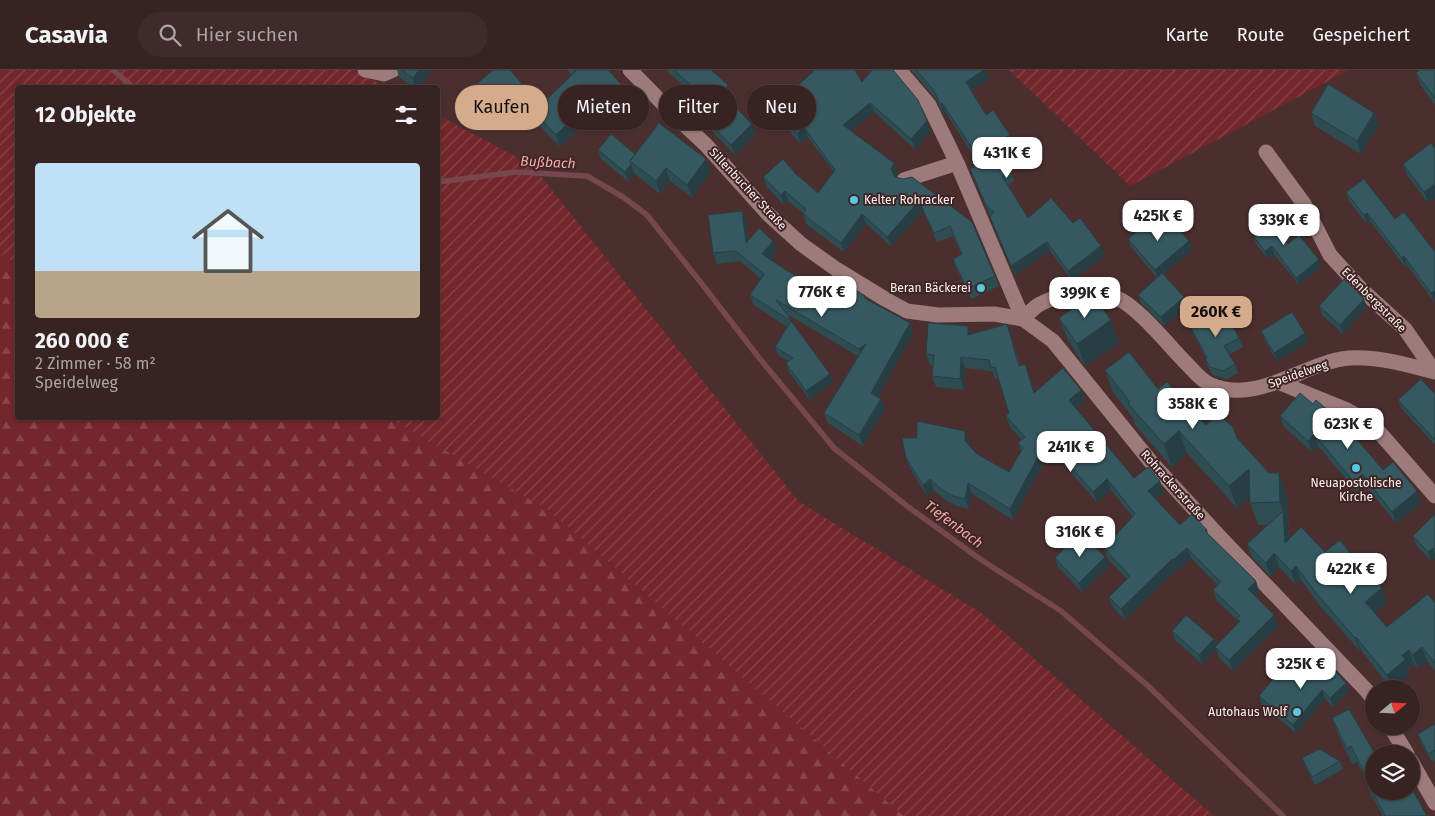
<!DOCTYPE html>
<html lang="de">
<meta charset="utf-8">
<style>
:root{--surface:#382323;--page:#3f2b2b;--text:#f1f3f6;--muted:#aba4a6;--line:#524041;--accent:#d6ab8b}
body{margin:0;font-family:"Fira Sans",sans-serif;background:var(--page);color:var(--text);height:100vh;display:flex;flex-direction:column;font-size:19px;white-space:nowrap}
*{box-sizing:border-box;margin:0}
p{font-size:16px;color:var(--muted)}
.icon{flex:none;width:28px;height:28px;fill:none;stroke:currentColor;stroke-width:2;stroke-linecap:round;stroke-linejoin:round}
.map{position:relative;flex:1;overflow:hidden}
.sheet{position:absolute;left:15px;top:15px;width:425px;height:335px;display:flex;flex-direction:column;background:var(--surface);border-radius:5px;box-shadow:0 1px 4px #0004,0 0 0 1px var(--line)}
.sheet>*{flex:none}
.top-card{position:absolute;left:455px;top:15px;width:475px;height:45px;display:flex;gap:10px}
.needle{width:32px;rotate:71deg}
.tools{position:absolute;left:1365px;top:610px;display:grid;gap:10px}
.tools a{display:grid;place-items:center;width:55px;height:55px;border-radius:50%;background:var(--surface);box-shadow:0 1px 4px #0004,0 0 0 1px var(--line);font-size:25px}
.price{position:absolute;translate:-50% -42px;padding:0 11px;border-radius:10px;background:#fff;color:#222;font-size:16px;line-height:32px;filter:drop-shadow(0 1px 2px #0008)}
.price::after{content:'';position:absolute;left:50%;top:30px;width:15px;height:11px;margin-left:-8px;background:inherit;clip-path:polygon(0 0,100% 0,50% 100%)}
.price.current{background:var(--accent);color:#111}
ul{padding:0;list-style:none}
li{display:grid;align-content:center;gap:10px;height:265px;padding:0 20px}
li+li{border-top:1px solid var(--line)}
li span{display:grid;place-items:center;height:155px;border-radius:5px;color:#555}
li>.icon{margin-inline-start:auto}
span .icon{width:90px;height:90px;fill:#fffc;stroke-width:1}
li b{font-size:21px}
h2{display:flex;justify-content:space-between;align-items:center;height:60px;padding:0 20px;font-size:21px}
.pill{padding:0 18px;border-radius:22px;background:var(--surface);box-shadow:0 1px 4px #0004,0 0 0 1px var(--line);font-size:18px;line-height:45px}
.pill.current{background:var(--accent);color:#111}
header{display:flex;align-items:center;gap:30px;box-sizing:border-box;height:70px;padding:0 25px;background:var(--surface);border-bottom:1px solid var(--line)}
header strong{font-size:24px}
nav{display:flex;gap:28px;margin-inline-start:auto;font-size:18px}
.search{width:350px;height:45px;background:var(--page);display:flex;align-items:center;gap:12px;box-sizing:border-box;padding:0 18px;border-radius:28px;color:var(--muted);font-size:19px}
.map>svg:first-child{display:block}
</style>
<header>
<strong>Casavia</strong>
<div class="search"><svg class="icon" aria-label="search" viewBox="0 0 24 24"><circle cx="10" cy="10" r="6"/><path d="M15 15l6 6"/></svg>Hier suchen</div>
<nav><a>Karte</a><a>Route</a><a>Gespeichert</a></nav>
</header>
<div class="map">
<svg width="1435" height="746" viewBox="0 0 1435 746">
<defs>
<pattern id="forest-firs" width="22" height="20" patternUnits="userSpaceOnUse" patternTransform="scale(1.25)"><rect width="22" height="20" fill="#73262b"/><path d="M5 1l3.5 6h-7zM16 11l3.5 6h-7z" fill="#88464a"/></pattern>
<pattern id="garden-furrows" width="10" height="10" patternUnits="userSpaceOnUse" patternTransform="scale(1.25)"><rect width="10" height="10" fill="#73262b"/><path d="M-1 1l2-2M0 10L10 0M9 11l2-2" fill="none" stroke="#88464a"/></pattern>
</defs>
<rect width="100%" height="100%" fill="#4b2f2f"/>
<path fill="url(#forest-firs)" d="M 0,183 L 17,194 L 18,348 L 389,348 L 548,440 L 904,746 L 0,746 Z"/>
<path fill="url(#garden-furrows)" d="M 0,0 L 353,0 L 386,17 L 18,18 L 17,194 L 0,183 Z
M 1009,0 L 1349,0 L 1130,116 Z
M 438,45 L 533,96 L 798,431 L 983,544 L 1214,746 L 904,746 L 548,440 L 389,348 L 438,348 Z"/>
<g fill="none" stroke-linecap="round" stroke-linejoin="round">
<path stroke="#76484e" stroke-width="5.5" d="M 113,0 L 134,18
M 438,112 L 515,102 L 587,106 L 623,127 L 647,145 L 702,214 L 760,289 L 834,378 L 907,436 L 980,489 L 1061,541 L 1147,615 L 1283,746"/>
<path stroke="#9d7b7b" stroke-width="15" d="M 365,0 L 384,4 L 393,0
M 630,0 L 676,47 L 706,75 L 769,145 L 801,174 L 836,199 L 885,229 L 907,241 L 938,245 L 994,244 L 1023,249
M 899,0 L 929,35 L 957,93 L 1023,249 L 1053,271 L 1151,392 L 1218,465 L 1367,621 L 1374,631
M 1266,82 L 1304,134 L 1330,185 L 1362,220 L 1405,259 L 1434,301
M 904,110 L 957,93
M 1023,249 C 1028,244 1034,237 1040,234 C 1055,226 1075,222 1091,224 C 1098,225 1107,225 1114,227 C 1135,233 1169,276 1186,293 C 1193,300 1201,311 1211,315 C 1259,335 1304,292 1349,288 C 1377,286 1408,295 1435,302
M 1278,312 L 1347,340 L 1372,354 L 1435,426
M 1390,656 L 1407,684
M 1411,691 L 1435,733"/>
</g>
<path fill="#2e4d53" d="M 397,0 L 432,0 L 419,18 L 414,18 L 399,7 Z
M 567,0 L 608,0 L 631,25 L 636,36 L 612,58 L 596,42 L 560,77 L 538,54 L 534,42 L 572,5 Z
M 666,0 L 711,0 L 732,25 L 728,29 L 756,64 L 735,85 L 706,55 L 705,57 L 688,42 L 684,32 L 692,23 Z
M 813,0 L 855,0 L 862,12 L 931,60 L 915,79 L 874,42 L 851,61 L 894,93 L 898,103 L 895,108 L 903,109 L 912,107 L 995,206 L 999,216 L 971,229 L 956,198 L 953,189 L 961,184 L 953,166 L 937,172 L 923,141 L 891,176 L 866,154 L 844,182 L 806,154 L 803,144 L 803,143 L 788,131 L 784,135 L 767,117 L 763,107 L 796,104 L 818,123 L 834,102 L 808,67 L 801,74 L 786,58 L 783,48 L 793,39 L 790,36 L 786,26 L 814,1 Z
M 911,0 L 985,0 L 989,9 L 971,20 L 986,45 L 1013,74 L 1001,82 L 1011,101 L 1014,111 L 1008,115 L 1028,148 L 1073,153 L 1101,176 L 1105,186 L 1072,210 L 1050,181 L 1015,205 L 970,99 L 979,94 L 946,43 L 944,45 L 936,29 Z
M 1435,0 L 1435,35 L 1421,16 L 1416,3 Z
M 522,14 L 525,22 L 496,48 L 477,26 L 473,17 Z
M 1311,43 L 1374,43 L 1379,55 L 1361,84 L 1315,56 Z
M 1431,73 L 1428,133 L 1407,105 L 1403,94 Z
M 598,80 L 635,84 L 711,102 L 692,127 L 670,111 L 660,124 L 634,103 L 628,111 L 601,89 Z
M 1346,122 L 1395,149 L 1435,182 L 1435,231 L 1434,232 L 1407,195 L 1405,197 L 1370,151 L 1367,154 L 1349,131 Z
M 742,141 L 746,151 L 748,170 L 773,171 L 777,181 L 770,189 L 832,230 L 865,226 L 866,229 L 910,253 L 913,263 L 878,327 L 881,329 L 885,339 L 863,376 L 828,353 L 824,343 L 858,286 L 787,244 L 791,251 L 830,304 L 833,312 L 810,330 L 789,302 L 786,293 L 788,291 L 778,285 L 775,277 L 787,257 L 754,235 L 750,225 L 761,209 L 740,191 L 717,194 L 713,183 Z
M 1250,148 L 1288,174 L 1321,197 L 1299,215 L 1274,184 L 1268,189 L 1256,174 L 1254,167 L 1258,163 L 1252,156 Z
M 1128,169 L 1189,171 L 1192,180 L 1163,204 L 1184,227 L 1187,236 L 1164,256 L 1141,233 L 1138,225 L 1157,208 L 1131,177 Z
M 1319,236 L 1367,237 L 1343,264 L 1322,245 Z
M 1059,248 L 1111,250 L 1119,273 L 1085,296 L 1068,270 Z
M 1007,254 L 1020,295 L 1029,305 L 1034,322 L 1081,320 L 1085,330 L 1076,338 L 1134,408 L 1164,422 L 1155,429 L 1180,455 L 1207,460 L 1208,464 L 1256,511 L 1259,522 L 1256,526 L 1274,545 L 1278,556 L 1233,601 L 1219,588 L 1216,579 L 1202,594 L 1175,570 L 1172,561 L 1214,569 L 1216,576 L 1239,553 L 1238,551 L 1217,531 L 1213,520 L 1218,516 L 1191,488 L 1177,501 L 1176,500 L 1125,550 L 1113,537 L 1109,527 L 1127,509 L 1108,489 L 1104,478 L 1133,447 L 1111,420 L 1097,432 L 1051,380 L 1013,450 L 972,424 L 969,439 L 957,436 L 945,430 L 934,420 L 927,426 L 910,398 L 906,388 L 969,372 L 969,375 L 977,384 L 1009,402 L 1021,381 L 1018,373 L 1022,370 L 1010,357 L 1006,346 L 1009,343 L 999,308 L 995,309 L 992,301 L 965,298 L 964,320 L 936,317 L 932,306 L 933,295 L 930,295 L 926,284 L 971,264 Z
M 1189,254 L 1239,268 L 1243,277 L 1229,284 L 1235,294 L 1238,303 L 1227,309 L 1213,305 L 1208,297 L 1205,289 L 1206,288 L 1193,263 Z
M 1261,261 L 1305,263 L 1308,272 L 1277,291 L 1264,269 Z
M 1105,300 L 1158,319 L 1206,355 L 1237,369 L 1269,403 L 1279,403 L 1287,425 L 1289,469 L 1325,482 L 1369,508 L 1382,518 L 1387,532 L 1374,543 L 1387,557 L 1435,533 L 1435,601 L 1427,591 L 1418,598 L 1414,594 L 1408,598 L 1410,604 L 1391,619 L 1361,580 L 1360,581 L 1321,537 L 1301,510 L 1296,515 L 1279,497 L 1271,507 L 1252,487 L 1247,474 L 1268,455 L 1258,455 L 1250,433 L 1250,427 L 1237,438 L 1187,383 L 1172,397 L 1136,356 L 1133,348 L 1113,322 Z
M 1435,324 L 1435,375 L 1402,339 L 1398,330 Z
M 1313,334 L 1356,365 L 1358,371 L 1383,400 L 1421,433 L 1396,453 L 1366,416 L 1358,423 L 1318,376 L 1312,382 L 1284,357 L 1280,346 Z
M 1435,444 L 1435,487 L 1431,491 L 1416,475 L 1413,466 Z
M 1055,488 L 1109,496 L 1082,522 L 1058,497 Z
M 1299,609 L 1349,621 L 1333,637 L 1325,629 L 1296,663 L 1262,635 L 1259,626 Z
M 1349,639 L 1374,721 L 1427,746 L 1383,746 L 1369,721 L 1364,705 L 1357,692 L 1352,694 L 1338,664 L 1332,648 Z
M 1435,654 L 1435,690 L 1432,692 L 1421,673 L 1418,664 Z
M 1302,688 L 1340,691 L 1343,699 L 1315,715 L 1305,696 Z"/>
<path fill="#263e44" d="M 419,0 L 432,0 L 419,18 L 416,18 L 413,8 Z
M 984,0 L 985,0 L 989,9 L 970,21 L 966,12 Z
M 522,14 L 525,22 L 496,48 L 493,39 Z
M 728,15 L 732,25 L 725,33 L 722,23 Z
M 631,25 L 636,36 L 612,58 L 608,46 Z
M 592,30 L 596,42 L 560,77 L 556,65 Z
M 870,33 L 874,42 L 846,65 L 843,55 Z
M 942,33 L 946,43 L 944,45 L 941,35 Z
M 1374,43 L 1379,55 L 1361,84 L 1357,71 Z
M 702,45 L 706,55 L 705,57 L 701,46 Z
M 927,51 L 931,60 L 915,79 L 911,69 Z
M 752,54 L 756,64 L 735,85 L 731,75 Z
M 804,57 L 808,67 L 801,74 L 797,64 Z
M 1010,65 L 1013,74 L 999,83 L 996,73 Z
M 706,89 L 711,102 L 692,127 L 687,115 Z
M 894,93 L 898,103 L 895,108 L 891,99 Z
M 631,94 L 634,103 L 628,111 L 625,102 Z
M 666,98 L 670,111 L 660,124 L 656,111 Z
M 1435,114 L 1435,128 L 1428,133 L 1424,122 Z
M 785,121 L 788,131 L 784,135 L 781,125 Z
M 919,131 L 923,141 L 891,176 L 887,167 Z
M 742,141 L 746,151 L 750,183 L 746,173 Z
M 1367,143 L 1370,151 L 1367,154 L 1364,145 Z
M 862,144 L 866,154 L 844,182 L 841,173 Z
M 773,171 L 777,181 L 765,194 L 762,184 Z
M 1189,171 L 1192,180 L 1158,209 L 1155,200 Z
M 1047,172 L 1050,181 L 1015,205 L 1011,196 Z
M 1101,176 L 1105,186 L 1072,210 L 1068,201 Z
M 1272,176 L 1274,184 L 1268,189 L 1265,181 Z
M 1404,186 L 1407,195 L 1405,197 L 1402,188 Z
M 1319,190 L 1321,197 L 1299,215 L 1296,208 Z
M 1435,221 L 1435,231 L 1434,232 L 1431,223 Z
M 1184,227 L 1187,236 L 1164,256 L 1161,247 Z
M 1364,229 L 1367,237 L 1343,264 L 1340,255 Z
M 1111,250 L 1119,273 L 1085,296 L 1077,274 Z
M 910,253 L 913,263 L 875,333 L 871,323 Z
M 968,256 L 972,267 L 968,265 Z
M 1305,263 L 1308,272 L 1277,291 L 1274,283 Z
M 866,274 L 863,289 L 859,279 Z
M 961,287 L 965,298 L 964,320 L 960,309 Z
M 830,304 L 833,312 L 810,330 L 806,321 Z
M 1081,320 L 1085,330 L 1073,341 L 1069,330 Z
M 881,329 L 885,339 L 863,376 L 859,365 Z
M 965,361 L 969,372 L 969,382 L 965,371 Z
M 1179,361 L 1187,383 L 1172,397 L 1164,374 Z
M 1314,364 L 1318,376 L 1312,382 L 1308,371 Z
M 1047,370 L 1051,380 L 1013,450 L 1010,439 Z
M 1249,399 L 1257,421 L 1237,438 L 1229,416 Z
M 1279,403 L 1287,425 L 1288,454 L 1280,432 Z
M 1362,404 L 1366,416 L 1358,423 L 1354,412 Z
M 930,409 L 934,420 L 927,426 L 923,415 Z
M 1107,409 L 1111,420 L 1097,432 L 1093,422 Z
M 1160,411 L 1164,422 L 1152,432 L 1148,421 Z
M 968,413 L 972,424 L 969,439 L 965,429 Z
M 1417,421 L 1421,433 L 1396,453 L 1392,442 Z
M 1283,441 L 1288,454 L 1290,487 L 1285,473 Z
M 1187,478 L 1191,488 L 1177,501 L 1173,490 Z
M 1433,478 L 1435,484 L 1435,487 L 1431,491 L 1428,482 Z
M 1274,483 L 1279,497 L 1271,507 L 1266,493 Z
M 1105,487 L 1109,496 L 1082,522 L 1079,513 Z
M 1172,489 L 1176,500 L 1125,550 L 1121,539 Z
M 1296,496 L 1301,510 L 1296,515 L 1291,501 Z
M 1256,511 L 1259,522 L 1252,530 L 1248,519 Z
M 1382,518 L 1387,532 L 1370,546 L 1365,532 Z
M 1274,545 L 1278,556 L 1233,601 L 1229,590 Z
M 1356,567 L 1361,580 L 1360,581 L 1355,568 Z
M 1214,569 L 1217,578 L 1202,594 L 1199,585 Z
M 1422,577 L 1427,591 L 1418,598 L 1413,585 Z
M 1409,580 L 1414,594 L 1408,598 L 1410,604 L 1392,619 L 1387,605 L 1402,585 Z
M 1346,613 L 1349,621 L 1333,637 L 1330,628 Z
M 1322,620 L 1325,629 L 1296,663 L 1293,655 Z"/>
<path fill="#365961" stroke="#263e44" d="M 402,0 L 419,0 L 413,8 Z
M 493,0 L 510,0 L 522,14 L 493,39 L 473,17 Z
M 574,0 L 608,0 L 631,25 L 608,46 L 592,30 L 556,65 L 534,42 L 576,1 Z
M 674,0 L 711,0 L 728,15 L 722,23 L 752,54 L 731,75 L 702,45 L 701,46 L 684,32 L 695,19 Z
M 815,0 L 855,0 L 862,12 L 872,0 L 893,0 L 918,30 L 927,51 L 911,69 L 870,33 L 843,55 L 894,93 L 891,99 L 895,107 L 903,109 L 912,107 L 972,152 L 995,206 L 967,219 L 953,189 L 962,184 L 950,156 L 934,163 L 919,131 L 887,167 L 862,144 L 841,173 L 803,144 L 806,139 L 785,121 L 781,125 L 763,107 L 783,89 L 796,104 L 818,123 L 835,100 L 804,57 L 797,64 L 783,48 L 795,36 L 786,26 Z
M 916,0 L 984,0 L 966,12 L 986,45 L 993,40 L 1010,65 L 996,73 L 1011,101 L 1002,106 L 1028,148 L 1051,128 L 1073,153 L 1080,148 L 1101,176 L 1068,201 L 1047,172 L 1011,196 L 990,147 L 994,142 L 986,135 L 970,99 L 982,93 L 942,33 L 941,35 L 933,19 Z
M 1420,0 L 1435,0 L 1435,28 L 1416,3 Z
M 1328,14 L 1374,43 L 1357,71 L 1311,43 Z
M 659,53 L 706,89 L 687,115 L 666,98 L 656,111 L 630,91 Z
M 611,64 L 635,84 L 630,91 L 631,94 L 625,102 L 598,80 Z
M 1431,73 L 1435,79 L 1435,114 L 1424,122 L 1403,94 Z
M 1364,109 L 1395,149 L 1404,142 L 1435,182 L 1435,221 L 1431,223 L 1404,186 L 1402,188 L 1367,143 L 1364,145 L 1346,122 Z
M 1260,140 L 1288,174 L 1299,165 L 1319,190 L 1296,208 L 1272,176 L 1265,181 L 1254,167 L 1260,162 L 1250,148 Z
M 742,141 L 746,173 L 759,158 L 773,171 L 762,184 L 803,211 L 832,230 L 843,212 L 865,226 L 864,228 L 910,253 L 871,323 L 881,329 L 859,365 L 824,343 L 866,274 L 859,279 L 776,230 L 790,248 L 788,249 L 750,225 L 764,204 L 736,181 L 713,183 L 708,145 Z
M 1155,145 L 1168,160 L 1174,154 L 1189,171 L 1155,200 L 1128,169 Z
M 1162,203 L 1184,227 L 1161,247 L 1138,225 Z
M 1344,209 L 1364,229 L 1340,255 L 1319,236 Z
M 1093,225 L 1111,250 L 1077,274 L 1059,248 Z
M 1223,237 L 1239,268 L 1224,276 L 1235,294 L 1223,301 L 1210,297 L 1205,289 L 1207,288 L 1189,254 Z
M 1292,242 L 1305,263 L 1274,283 L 1261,261 Z
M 791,251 L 830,304 L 806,321 L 786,293 L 793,288 L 775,277 Z
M 928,253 L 968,256 L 968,265 L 1007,254 L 1019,296 L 1025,294 L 1034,323 L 1063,298 L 1081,320 L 1069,330 L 1134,408 L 1148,397 L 1160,411 L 1148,421 L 1180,455 L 1192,444 L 1207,460 L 1205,461 L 1255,510 L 1256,511 L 1248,519 L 1274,545 L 1229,590 L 1215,577 L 1240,551 L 1237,549 L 1240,546 L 1213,520 L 1221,512 L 1187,478 L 1173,490 L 1172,489 L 1121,539 L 1109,527 L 1130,506 L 1104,478 L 1135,444 L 1107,409 L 1093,422 L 1047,370 L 1010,439 L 968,413 L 965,429 L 953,426 L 941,419 L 930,409 L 923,415 L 906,388 L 902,368 L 917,368 L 917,351 L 965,361 L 965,371 L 977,384 L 1009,402 L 1023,378 L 1018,373 L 1025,367 L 1006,346 L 1009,343 L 995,297 L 991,298 L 989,290 L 961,287 L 960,309 L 932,306 L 934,285 L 926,284 Z
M 1129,282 L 1158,319 L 1167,312 L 1206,355 L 1218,344 L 1233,357 L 1237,368 L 1269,403 L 1279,403 L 1280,432 L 1250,433 L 1249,399 L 1229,416 L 1179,361 L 1164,374 L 1128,334 L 1130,332 L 1105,300 Z
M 1421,309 L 1435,324 L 1435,370 L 1398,330 Z
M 1300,323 L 1313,334 L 1316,330 L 1356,365 L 1354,366 L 1383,400 L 1393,392 L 1417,421 L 1392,442 L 1362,404 L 1354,412 L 1314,364 L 1308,371 L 1280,346 Z
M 1283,441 L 1285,473 L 1301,457 L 1325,482 L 1340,470 L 1369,508 L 1372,505 L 1382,518 L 1365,532 L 1387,557 L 1428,524 L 1435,533 L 1435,593 L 1422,577 L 1413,585 L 1409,580 L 1402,585 L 1405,590 L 1387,605 L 1356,567 L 1355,568 L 1316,523 L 1296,496 L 1291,501 L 1274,483 L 1266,493 L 1247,474 Z
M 1435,444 L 1435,480 L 1433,478 L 1428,482 L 1413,466 Z
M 1081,462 L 1105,487 L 1079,513 L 1055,488 Z
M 1186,545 L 1214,569 L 1199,585 L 1172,561 Z
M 1322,587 L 1346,613 L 1330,628 L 1322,620 L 1293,655 L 1259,626 L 1283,597 L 1299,609 Z
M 1349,639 L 1375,684 L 1374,684 L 1374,721 L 1411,721 L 1411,717 L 1427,746 L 1384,746 L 1385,745 L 1363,705 L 1365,704 L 1351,676 L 1347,679 L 1332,648 Z
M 1435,654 L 1435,680 L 1428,684 L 1418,664 Z
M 1319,679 L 1340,691 L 1312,707 L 1302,688 Z"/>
<g fill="#56c9e1" stroke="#402525" stroke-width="2">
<circle cx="854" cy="130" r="5"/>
<circle cx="981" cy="218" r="5"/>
<circle cx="1356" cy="398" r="5"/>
<circle cx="1297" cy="642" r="5"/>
</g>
<g text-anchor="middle" stroke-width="4" stroke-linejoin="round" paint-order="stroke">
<g font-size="12" fill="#fdf1f1" stroke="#402525">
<text transform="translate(748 119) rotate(47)" y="4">Sillenbucher Straße</text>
<text transform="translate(1374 230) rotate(45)" y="4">Edenbergstraße</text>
<text transform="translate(1298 304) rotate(-19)" y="4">Speidelweg</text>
<text transform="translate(1173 415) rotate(48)" y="4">Rohrackerstraße</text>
</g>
<g font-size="12" fill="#fdf1f1" stroke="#402525" text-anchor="end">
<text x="864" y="134" text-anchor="start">Kelter Rohracker</text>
<text x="971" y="222">Beran Bäckerei</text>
<text x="1356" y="417" text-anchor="middle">Neuapostolische<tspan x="1356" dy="14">Kirche</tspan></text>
<text x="1287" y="646">Autohaus Wolf</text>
</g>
<g font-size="14" font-style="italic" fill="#f2a9a8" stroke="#402525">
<text transform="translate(548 92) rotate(3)" y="5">Bußbach</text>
<text transform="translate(954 454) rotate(37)" y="5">Tiefenbach</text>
</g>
</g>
</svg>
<div class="tools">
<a><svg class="needle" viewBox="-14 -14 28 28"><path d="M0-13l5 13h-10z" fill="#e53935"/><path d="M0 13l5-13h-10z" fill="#aba4a6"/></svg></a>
<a><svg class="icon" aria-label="layers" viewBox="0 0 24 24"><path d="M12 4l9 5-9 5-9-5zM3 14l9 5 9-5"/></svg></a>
</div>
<b class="price" style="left:1007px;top:109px">431K €</b>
<b class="price" style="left:1158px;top:172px">425K €</b>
<b class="price" style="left:1284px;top:176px">339K €</b>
<b class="price" style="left:822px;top:248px">776K €</b>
<b class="price" style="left:1085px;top:249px">399K €</b>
<b class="price current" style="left:1216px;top:268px">260K €</b>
<b class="price" style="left:1193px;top:360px">358K €</b>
<b class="price" style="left:1348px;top:380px">623K €</b>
<b class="price" style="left:1071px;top:403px">241K €</b>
<b class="price" style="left:1080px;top:488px">316K €</b>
<b class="price" style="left:1351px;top:525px">422K €</b>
<b class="price" style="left:1301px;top:620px">325K €</b>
<div class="top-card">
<a class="pill current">Kaufen</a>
<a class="pill">Mieten</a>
<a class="pill">Filter</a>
<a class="pill">Neu</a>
</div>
<section class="sheet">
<h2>12 Objekte<svg class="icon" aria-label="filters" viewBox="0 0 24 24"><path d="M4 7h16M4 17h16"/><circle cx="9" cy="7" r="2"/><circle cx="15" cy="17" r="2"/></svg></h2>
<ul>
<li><span style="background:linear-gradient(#bfe0f5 70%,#b9a48a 0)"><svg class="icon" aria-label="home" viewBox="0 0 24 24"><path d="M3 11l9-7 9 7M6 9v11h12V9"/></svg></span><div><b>260 000 €</b><p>2 Zimmer · 58 m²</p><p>Speidelweg</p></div></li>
</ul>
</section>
</div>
